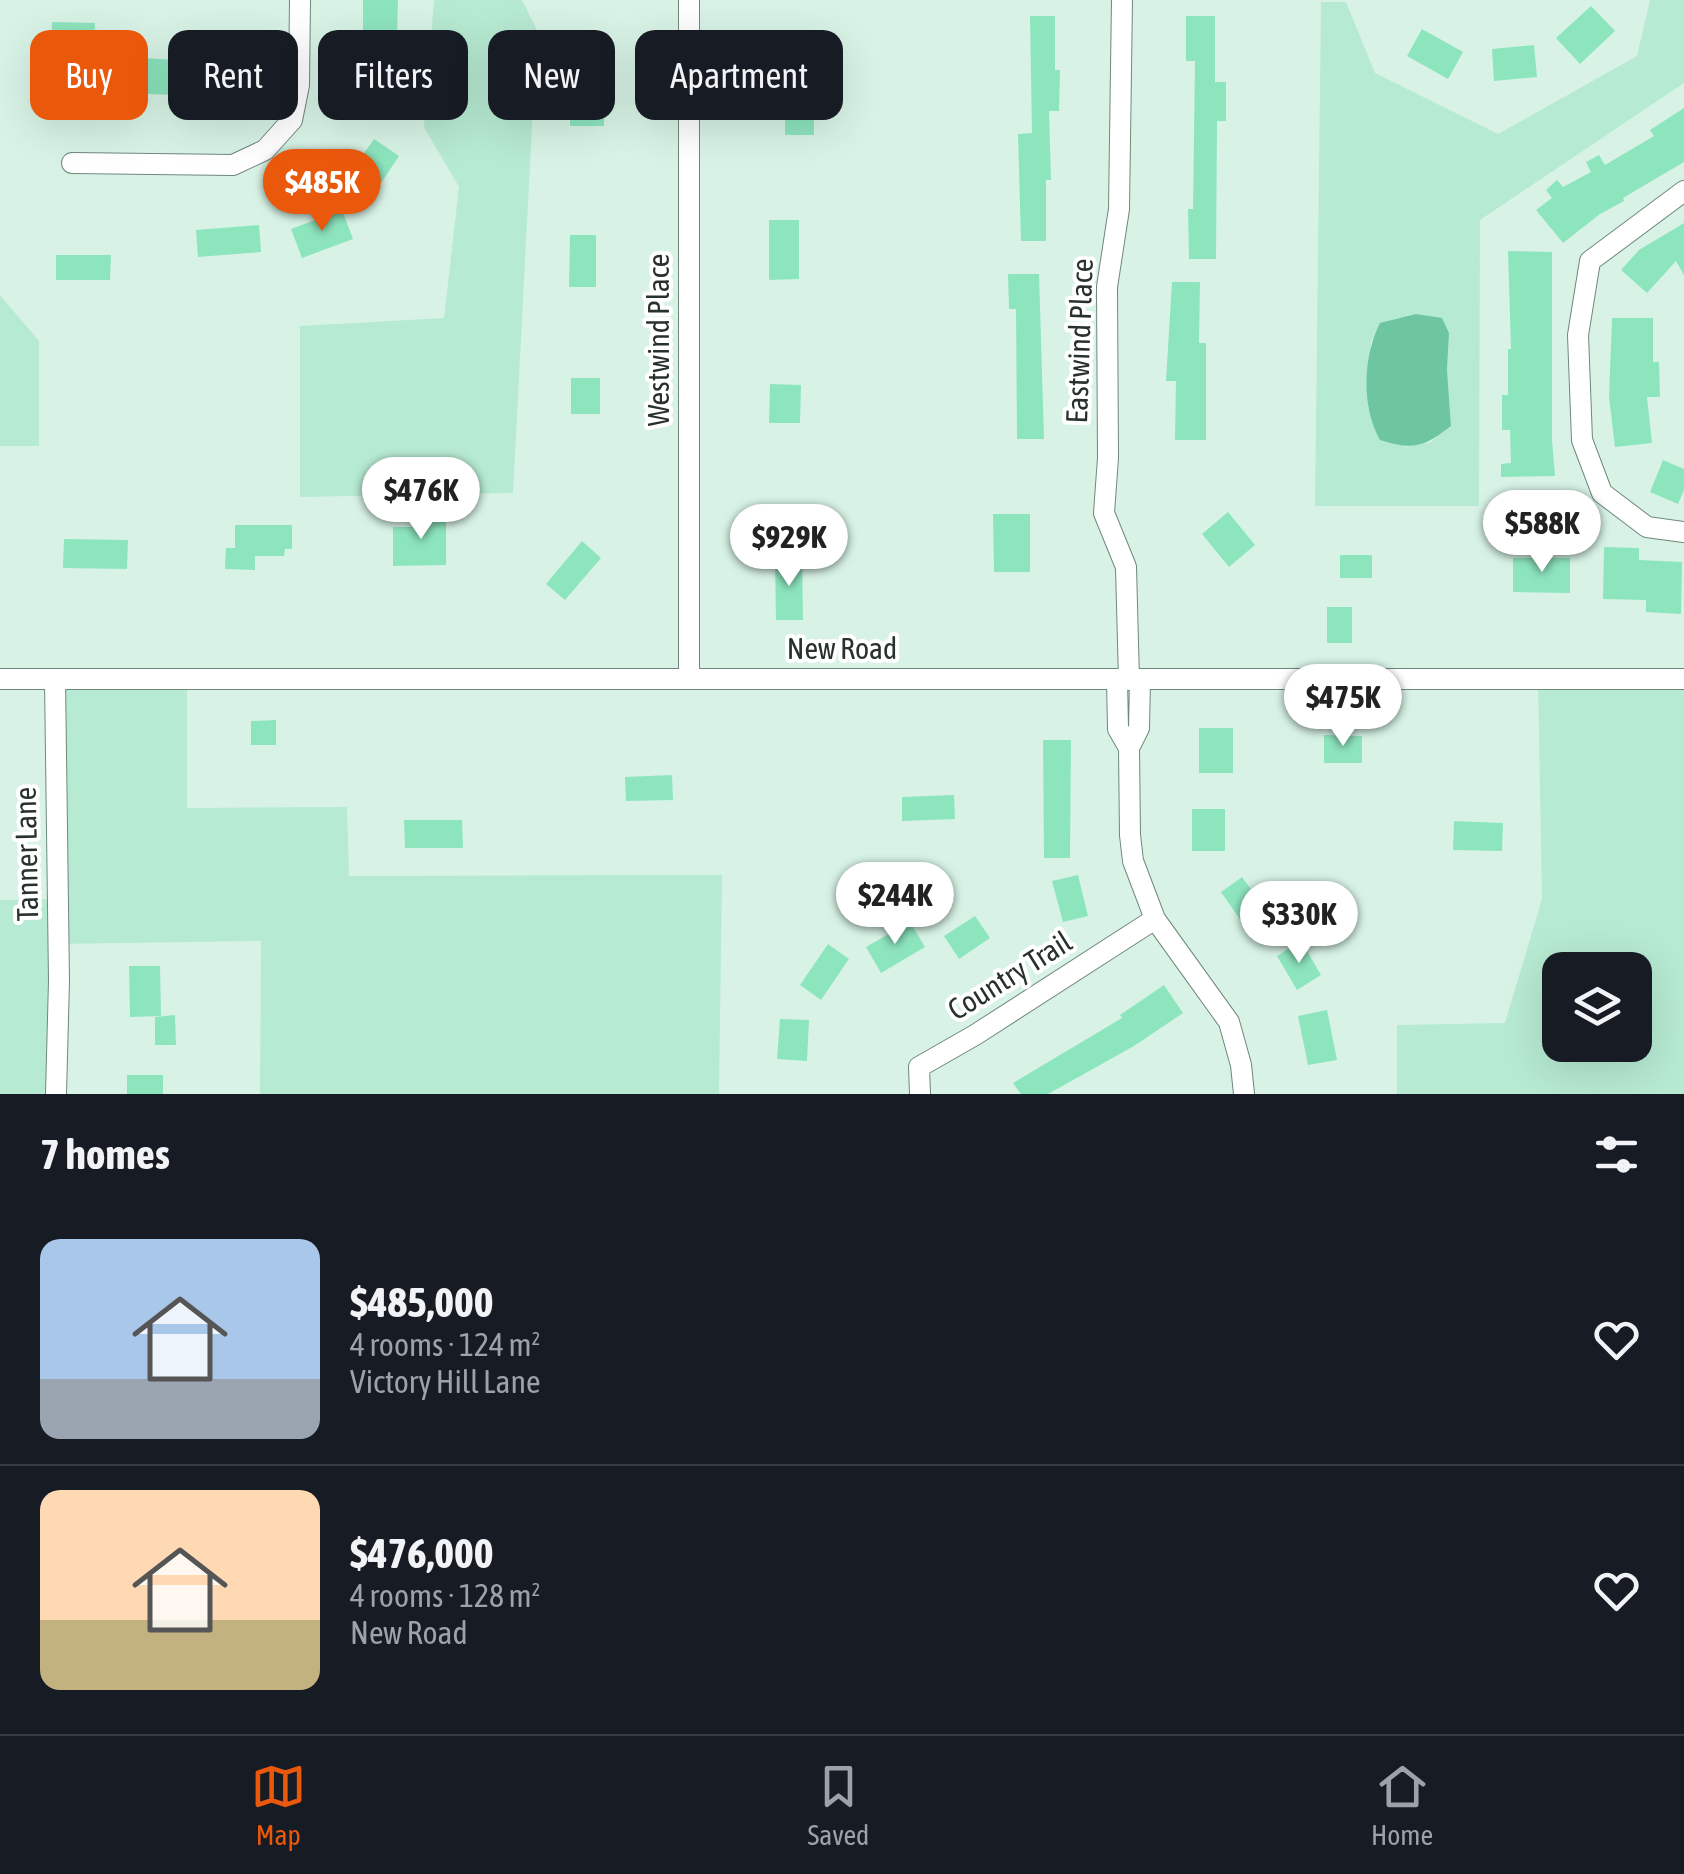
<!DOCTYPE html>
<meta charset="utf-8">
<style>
:root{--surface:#171b24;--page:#20242c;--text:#f1f3f6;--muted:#9ea1a6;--line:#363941;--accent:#ea580c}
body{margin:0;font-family:"Asap Condensed",sans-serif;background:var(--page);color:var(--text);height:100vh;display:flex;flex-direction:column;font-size:38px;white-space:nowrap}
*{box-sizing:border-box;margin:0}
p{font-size:32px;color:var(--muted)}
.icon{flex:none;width:55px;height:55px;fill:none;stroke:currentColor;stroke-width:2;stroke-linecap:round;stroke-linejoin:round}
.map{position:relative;height:1094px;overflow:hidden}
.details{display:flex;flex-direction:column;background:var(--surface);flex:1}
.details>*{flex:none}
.guide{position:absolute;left:30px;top:30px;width:1000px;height:90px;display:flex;gap:20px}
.fabs{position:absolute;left:1542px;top:952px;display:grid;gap:20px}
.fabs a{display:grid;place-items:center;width:110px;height:110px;border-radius:20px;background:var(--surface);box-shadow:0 10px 40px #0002;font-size:50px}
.price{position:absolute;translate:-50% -85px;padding:0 22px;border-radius:35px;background:#fff;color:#222;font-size:32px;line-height:65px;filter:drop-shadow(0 2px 5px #0008)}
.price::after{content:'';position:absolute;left:50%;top:60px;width:30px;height:22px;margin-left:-15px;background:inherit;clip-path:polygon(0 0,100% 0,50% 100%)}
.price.active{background:var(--accent);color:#fff}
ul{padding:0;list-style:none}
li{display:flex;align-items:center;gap:30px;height:250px;padding:0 40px}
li+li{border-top:2px solid var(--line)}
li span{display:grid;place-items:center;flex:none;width:280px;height:200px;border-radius:20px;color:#555}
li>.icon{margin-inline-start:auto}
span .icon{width:120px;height:120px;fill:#fffc;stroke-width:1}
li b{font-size:42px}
h2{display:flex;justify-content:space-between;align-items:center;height:120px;padding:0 40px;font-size:42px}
.chip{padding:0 35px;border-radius:20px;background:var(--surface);box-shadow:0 10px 40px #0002;font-size:35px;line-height:90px}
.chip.active{background:var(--accent);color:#fff}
.tab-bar{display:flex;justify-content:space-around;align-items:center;height:140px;border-top:2px solid var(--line);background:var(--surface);font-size:28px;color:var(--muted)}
.tab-bar a{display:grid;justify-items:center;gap:5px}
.tab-bar .active{color:var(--accent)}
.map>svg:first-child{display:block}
</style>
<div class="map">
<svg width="1684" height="1094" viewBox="0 0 1684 1094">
<rect width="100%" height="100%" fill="#d8f3e6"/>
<path fill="#b7ead2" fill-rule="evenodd" d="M 434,0 L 522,0 L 537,30 L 513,493 L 300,497 L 300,326 L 444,318 L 459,187 L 424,127 Z
M 1650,0 L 1684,0 L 1684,83 L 1480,220 L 1479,506 L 1315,506 L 1321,2 L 1346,2 L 1375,73 L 1498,134 L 1637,56 ZM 1381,323 L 1449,333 L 1447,370 L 1451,426 L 1429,443 L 1405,447 L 1367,391 L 1371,342 Z
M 0,295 L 39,341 L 39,446 L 0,446 Z
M 187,678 L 187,808 L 347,807 L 349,876 L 722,875 L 719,1094 L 260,1094 L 261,941 L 59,944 L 56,1094 L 0,1094 L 0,900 L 57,899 L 55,679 Z
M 1684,679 L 1684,1094 L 1397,1094 L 1397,1025 L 1505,1023 L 1542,899 L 1538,680 ZM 1560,970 L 1635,970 L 1635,1045 L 1560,1045 Z"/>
<path fill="#6ec6a1" d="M 1416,314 L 1442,318 L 1449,333 L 1447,370 L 1451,426 C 1423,448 1413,450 1380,440 C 1361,406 1363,356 1380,323 Z"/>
<path fill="#8de5be" d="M 363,0 L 398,0 L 397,37 L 363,37 Z
M 1591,6 L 1615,31 L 1580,64 L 1556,38 Z
M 1030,16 L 1055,16 L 1055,70 L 1060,70 L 1059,111 L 1049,111 L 1051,180 L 1046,180 L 1046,241 L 1021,241 L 1018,134 L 1032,133 Z
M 1186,16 L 1215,16 L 1215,82 L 1226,82 L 1226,121 L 1217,121 L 1216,259 L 1189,259 L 1188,209 L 1193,209 L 1195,61 L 1186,61 Z
M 52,22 L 95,23 L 93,70 L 51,69 Z
M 1422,29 L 1463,52 L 1448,79 L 1407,56 Z
M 1534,45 L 1537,77 L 1494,81 L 1492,49 Z
M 127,57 L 175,60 L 173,95 L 126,93 Z
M 205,59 L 250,60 L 249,94 L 204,92 Z
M 570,66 L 604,66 L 604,126 L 570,126 Z
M 785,81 L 814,81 L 814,135 L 785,135 Z
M 1684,108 L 1684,162 L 1623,198 L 1624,201 L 1600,214 L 1563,243 L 1536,210 L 1552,198 L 1546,190 L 1557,180 L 1563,187 L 1591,172 L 1586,162 L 1599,155 L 1605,165 L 1654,136 L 1650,130 Z
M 374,139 L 399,156 L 375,192 L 349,175 Z
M 342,210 L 353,239 L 302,258 L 291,229 Z
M 769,220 L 799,220 L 799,279 L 769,280 Z
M 1684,223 L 1684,275 L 1676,261 L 1647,293 L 1621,270 L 1639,250 Z
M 259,225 L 261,252 L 198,257 L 196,230 Z
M 570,235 L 596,235 L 596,287 L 569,287 Z
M 1508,251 L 1552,252 L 1552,440 L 1555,476 L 1501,477 L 1501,464 L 1511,463 L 1510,430 L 1502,430 L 1502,395 L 1508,395 L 1508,349 L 1511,349 Z
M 56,255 L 111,255 L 110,280 L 56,280 Z
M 1008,274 L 1039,274 L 1044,439 L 1017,439 L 1016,309 L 1009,309 Z
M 1172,282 L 1200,282 L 1199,343 L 1206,343 L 1206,440 L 1175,440 L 1176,381 L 1166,381 Z
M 1612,318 L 1653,318 L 1653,362 L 1659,362 L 1660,397 L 1647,397 L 1652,443 L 1615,447 L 1609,397 Z
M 571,378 L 600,378 L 600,414 L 571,414 Z
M 770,384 L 801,385 L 800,423 L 769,423 Z
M 1663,460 L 1684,469 L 1684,490 L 1678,504 L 1650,492 Z
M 1228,512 L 1255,545 L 1229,567 L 1202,534 Z
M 993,514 L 1030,514 L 1030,572 L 994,572 Z
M 416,515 L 446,515 L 446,565 L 393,566 L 393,527 L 416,527 Z
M 235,525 L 292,525 L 292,549 L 285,549 L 284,556 L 255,556 L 255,570 L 225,569 L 226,548 L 235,548 Z
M 64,539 L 128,540 L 127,569 L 63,568 Z
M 582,541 L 601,558 L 565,600 L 546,584 Z
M 1604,547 L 1639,548 L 1639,560 L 1682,562 L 1681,614 L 1646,612 L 1646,600 L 1603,599 Z
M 1340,555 L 1372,555 L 1372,578 L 1340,578 Z
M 775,558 L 802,558 L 803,620 L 776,620 Z
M 1513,558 L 1570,558 L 1570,593 L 1513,592 Z
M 1327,607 L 1352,607 L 1352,643 L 1327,643 Z
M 276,720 L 276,745 L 251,745 L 251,721 Z
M 1199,728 L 1233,728 L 1233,773 L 1199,773 Z
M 1324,735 L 1362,736 L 1362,763 L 1324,763 Z
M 1043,740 L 1071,740 L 1070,858 L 1044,858 Z
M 672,775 L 673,800 L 626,801 L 625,777 Z
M 954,795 L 955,819 L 902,821 L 902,797 Z
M 1192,809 L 1225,809 L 1225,851 L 1192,851 Z
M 404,820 L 462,820 L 463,848 L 405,848 Z
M 1454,821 L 1503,823 L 1502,851 L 1453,850 Z
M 1078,875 L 1088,916 L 1063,922 L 1052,881 Z
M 1242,877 L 1266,910 L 1244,925 L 1221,892 Z
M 975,916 L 990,938 L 959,959 L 944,936 Z
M 910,922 L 925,947 L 881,973 L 866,947 Z
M 1301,941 L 1321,975 L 1297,990 L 1277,956 Z
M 828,944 L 849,959 L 821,1000 L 800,985 Z
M 129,966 L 160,966 L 161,1016 L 130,1017 Z
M 1164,985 L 1183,1013 L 1134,1046 L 1048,1094 L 1021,1094 L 1013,1083 L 1122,1018 L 1120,1015 Z
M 1327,1010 L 1337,1060 L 1308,1065 L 1298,1016 Z
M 175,1015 L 176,1045 L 155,1045 L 155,1017 Z
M 780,1019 L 809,1020 L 807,1061 L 777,1059 Z
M 127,1075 L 163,1075 L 163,1094 L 127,1094 Z"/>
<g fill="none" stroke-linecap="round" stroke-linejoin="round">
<g stroke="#70887c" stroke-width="22">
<path id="minor" d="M 1122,0 L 1119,209 L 1107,287 L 1108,458 L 1104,513 L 1126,567 L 1129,680
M 72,163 L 233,165 L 265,150 L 292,120 L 299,85 L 300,0
M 1684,191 L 1590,261 L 1578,335 L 1582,440 L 1602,493 L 1647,527 L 1684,532
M 0,679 L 1684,679
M 55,679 L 59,981 L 56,1094
M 689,679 L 689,0
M 1117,680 L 1118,729 L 1129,748
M 1140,680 L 1139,728 L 1129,748 L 1130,835 L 1133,861 L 1155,919 L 1229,1022 L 1241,1065 L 1244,1094
M 920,1094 L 919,1067 L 975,1035 L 1155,919"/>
</g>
<use href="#minor" stroke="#fff" stroke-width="20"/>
</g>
<g text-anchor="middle" stroke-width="8" stroke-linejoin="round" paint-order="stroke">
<g font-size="30" fill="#28322d" stroke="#fff">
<text transform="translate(659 340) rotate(-90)" y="10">Westwind Place</text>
<text transform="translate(1080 341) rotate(-88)" y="10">Eastwind Place</text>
<text x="842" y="659">New Road</text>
<text transform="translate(27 854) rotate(-91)" y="10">Tanner Lane</text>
<text transform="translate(1010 976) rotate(-32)" y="10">Country Trail</text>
</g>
</g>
</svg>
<div class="fabs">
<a><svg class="icon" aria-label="layers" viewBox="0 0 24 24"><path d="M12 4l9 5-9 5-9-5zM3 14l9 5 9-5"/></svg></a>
</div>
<b class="price active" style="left:322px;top:234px">$485K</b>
<b class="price" style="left:421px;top:542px">$476K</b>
<b class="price" style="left:1542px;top:575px">$588K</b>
<b class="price" style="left:789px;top:589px">$929K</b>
<b class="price" style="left:1343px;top:749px">$475K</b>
<b class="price" style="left:895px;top:947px">$244K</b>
<b class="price" style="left:1299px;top:966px">$330K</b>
<div class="guide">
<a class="chip active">Buy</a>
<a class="chip">Rent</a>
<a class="chip">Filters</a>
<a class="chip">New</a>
<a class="chip">Apartment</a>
</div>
</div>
<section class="details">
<h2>7 homes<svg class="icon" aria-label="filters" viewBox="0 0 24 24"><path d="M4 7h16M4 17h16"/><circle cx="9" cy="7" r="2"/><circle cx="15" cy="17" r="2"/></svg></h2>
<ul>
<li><span style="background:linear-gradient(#a9c7e8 70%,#9aa5b1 0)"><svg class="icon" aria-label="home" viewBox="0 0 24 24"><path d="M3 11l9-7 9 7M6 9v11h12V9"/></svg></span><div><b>$485,000</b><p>4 rooms · 124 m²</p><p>Victory Hill Lane</p></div><svg class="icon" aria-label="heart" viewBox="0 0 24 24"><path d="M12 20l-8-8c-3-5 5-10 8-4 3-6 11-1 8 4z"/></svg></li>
<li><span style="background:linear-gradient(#ffd9b3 65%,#c2b280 0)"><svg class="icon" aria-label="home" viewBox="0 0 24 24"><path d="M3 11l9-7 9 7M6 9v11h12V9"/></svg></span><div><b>$476,000</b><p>4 rooms · 128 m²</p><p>New Road</p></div><svg class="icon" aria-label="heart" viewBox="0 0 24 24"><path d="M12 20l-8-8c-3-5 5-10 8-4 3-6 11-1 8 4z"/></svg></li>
</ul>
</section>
<nav class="tab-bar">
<a class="active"><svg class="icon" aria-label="map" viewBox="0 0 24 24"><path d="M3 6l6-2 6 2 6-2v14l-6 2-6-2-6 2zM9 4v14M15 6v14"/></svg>Map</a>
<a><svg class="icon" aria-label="saved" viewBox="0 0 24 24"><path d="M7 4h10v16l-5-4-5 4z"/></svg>Saved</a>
<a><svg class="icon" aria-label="home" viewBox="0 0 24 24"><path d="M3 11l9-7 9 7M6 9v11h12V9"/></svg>Home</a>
</nav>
